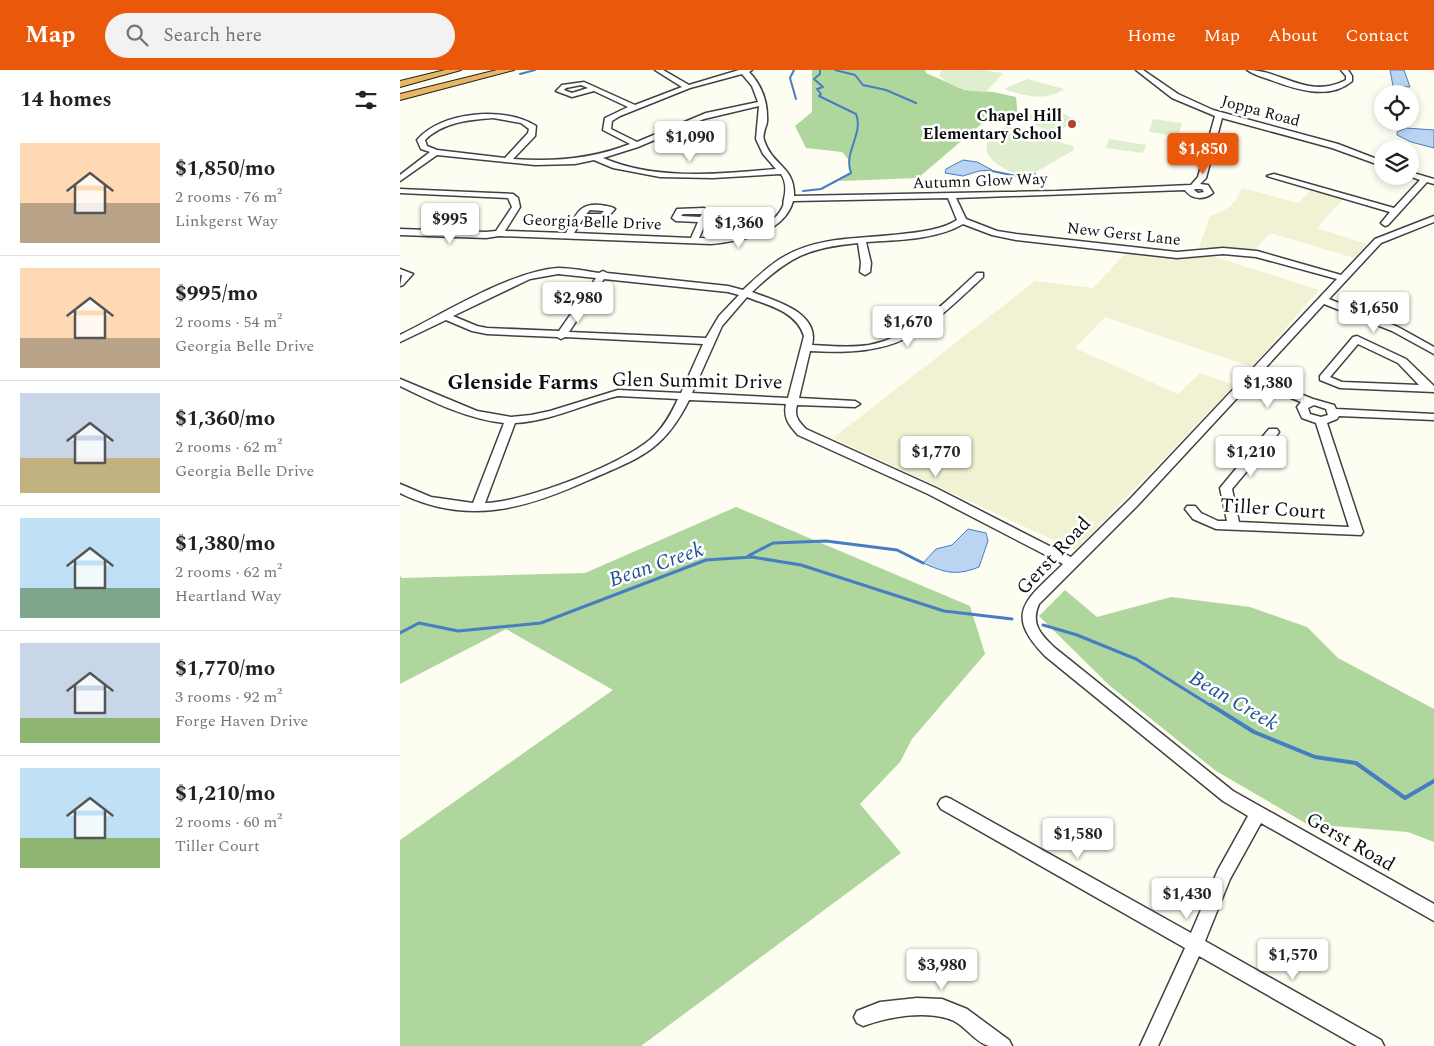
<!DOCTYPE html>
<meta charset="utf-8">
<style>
:root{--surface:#fff;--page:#f2f2f2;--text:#222;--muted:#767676;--line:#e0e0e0;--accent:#ea580c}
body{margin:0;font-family:Spectral,serif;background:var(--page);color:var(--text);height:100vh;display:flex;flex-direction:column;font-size:19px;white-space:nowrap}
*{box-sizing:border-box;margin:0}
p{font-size:16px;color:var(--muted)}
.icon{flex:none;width:28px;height:28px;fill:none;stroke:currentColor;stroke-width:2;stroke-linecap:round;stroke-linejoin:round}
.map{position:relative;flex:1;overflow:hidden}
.sheet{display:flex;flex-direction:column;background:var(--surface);width:400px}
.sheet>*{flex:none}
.controls{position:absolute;left:974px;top:15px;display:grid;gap:10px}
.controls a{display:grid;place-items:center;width:45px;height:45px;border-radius:50%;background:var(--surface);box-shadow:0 2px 8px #0003;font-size:25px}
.price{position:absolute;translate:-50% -42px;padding:0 11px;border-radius:5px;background:#fff;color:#222;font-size:16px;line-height:32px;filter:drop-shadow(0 1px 2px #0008)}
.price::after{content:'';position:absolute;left:50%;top:30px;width:15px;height:11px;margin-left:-8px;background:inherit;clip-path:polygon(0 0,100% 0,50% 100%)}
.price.active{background:var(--accent);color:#fff}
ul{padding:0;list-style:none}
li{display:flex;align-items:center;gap:15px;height:125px;padding:0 20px}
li+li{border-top:1px solid var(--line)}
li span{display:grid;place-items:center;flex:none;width:140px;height:100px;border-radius:0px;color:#555}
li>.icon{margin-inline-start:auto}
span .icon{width:60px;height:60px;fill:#fffc;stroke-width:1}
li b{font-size:21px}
h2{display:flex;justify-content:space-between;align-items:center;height:60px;padding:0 20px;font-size:21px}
header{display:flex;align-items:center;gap:30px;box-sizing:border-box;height:70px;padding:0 25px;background:var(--accent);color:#fff}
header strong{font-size:24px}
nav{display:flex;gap:28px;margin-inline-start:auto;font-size:18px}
.search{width:350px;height:45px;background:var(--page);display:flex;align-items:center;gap:12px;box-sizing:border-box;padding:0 18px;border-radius:28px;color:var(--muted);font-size:19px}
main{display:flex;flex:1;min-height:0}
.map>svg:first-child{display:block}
</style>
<header>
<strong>Map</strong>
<div class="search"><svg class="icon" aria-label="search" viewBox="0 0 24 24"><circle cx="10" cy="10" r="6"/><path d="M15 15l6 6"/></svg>Search here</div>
<nav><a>Home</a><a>Map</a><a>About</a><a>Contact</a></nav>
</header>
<main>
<section class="sheet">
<h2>14 homes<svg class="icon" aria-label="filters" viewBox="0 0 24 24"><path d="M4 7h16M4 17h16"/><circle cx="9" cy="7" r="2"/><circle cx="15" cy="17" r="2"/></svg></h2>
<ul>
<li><span style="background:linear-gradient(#ffd9b3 60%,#b9a48a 0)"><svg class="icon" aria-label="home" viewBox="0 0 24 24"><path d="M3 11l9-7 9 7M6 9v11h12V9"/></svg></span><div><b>$1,850/mo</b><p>2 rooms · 76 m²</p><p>Linkgerst Way</p></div></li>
<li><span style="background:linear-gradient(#ffd9b3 70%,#b9a48a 0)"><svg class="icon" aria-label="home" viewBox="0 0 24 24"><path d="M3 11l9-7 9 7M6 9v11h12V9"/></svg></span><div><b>$995/mo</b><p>2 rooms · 54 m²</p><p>Georgia Belle Drive</p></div></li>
<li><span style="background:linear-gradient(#c9d6e8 65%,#c2b280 0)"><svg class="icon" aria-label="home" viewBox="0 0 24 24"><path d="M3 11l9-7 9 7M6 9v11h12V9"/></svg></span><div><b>$1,360/mo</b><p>2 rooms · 62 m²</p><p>Georgia Belle Drive</p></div></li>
<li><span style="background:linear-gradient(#bfe0f5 70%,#7fa58c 0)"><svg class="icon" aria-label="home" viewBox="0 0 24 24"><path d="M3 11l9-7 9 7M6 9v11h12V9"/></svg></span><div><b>$1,380/mo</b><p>2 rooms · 62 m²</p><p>Heartland Way</p></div></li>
<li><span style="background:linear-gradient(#c9d6e8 75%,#8fb573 0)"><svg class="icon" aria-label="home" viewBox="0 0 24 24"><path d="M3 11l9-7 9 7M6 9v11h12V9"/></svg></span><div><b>$1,770/mo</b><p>3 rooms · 92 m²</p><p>Forge Haven Drive</p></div></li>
<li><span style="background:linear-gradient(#bfe0f5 70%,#8fb573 0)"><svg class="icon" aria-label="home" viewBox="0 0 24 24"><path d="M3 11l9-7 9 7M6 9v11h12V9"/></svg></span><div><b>$1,210/mo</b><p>2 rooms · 60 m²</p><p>Tiller Court</p></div></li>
</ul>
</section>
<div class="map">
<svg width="1034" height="976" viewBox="0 0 1034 976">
<rect width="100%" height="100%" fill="#fefdf1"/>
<path fill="#f0f2d3" d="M 842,118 L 898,133 L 912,119 L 944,128 L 917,158 L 967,174 L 954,188 L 870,163 L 854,181 L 828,178 L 798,180 L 810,146 L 828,138 L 836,130 Z
M 793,180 L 919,220 L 852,297 L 705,247 L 675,278 L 778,324 L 800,303 L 835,315 L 675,480 L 433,368 L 635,211 L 693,218 L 726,183 L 771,187 Z"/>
<path fill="#aed69d" d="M 412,0 L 525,0 L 526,3 L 565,20 L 593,22 L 616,27 L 618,49 L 609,51 L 586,50 L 518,108 L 439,111 L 451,103 L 448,89 L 442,82 L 406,78 L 395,56 L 412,42 Z
M 336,437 L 570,536 L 585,584 L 512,669 L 500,692 L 460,734 L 501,783 L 241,976 L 0,976 L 0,770 L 213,620 L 106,559 L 0,614 L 0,506 L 2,508 L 185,503 Z
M 665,520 L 697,547 L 771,527 L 850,537 L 907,557 L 938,588 L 1034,639 L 1034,772 L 1008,762 L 907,754 L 816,701 L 710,616 L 639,546 Z"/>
<path fill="#deeece" d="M 542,0 L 581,0 L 603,3 L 586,22 C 568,21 552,19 539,5 Z
M 627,9 L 664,19 C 644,32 625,26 604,19 Z
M 642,41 L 662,43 L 681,52 L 650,62 L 621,48 Z
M 753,49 L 782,53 L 778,66 L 749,62 Z
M 607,56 L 673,76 L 674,80 L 627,107 C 597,99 564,78 607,56 Z
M 709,69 L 746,75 L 743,83 L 706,78 Z"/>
<path fill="#bad4f1" stroke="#467dc3" d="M 990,0 L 1004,0 L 1010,17 L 993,16 Z
M 1006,58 L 1034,60 L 1034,78 L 1011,72 L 997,65 L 997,62 Z
M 563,90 L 577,92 L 592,100 L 579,101 L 563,106 L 545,103 L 546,99 Z
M 568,459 L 586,463 L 588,471 L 579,497 C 556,506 546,503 523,493 L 536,479 L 552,475 Z"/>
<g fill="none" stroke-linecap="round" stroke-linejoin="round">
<path stroke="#467dc3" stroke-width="2" d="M 394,0 L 390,8 L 396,29
M 435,0 L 455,5 L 463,15 L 486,20 L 516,33
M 120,4 L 135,0
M 592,101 L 616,106 L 635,104
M 403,121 L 421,119 L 451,103 C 443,82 464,64 456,44 L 419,26 L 421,24 L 417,19 L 423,17 L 414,9 L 420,4 L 420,0"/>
<path stroke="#467dc3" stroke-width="3" d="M 348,486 L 373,473 L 426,471 L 497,480 L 523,493
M 643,555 L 677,565 L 736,589 L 813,637
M 0,563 L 19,553 L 58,561 L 141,553 L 306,490 L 352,487 L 401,495 L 544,541 L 612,549"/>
<path stroke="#467dc3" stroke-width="4" d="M 811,635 L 854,662 L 915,687 L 956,693 L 1005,728 L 1034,711"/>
<g stroke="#414141" stroke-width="3">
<path id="minor" d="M 255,0 L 263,0 L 289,15 L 339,0 L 352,0 L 349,2 C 362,15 368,33 367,52 C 366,58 362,64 364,70 C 372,96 395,96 394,126 L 657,121 L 791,115 L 798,107 L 815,46 L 772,28 L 736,0 L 743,0 L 778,24 L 813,40 L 938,74 L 982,91 L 982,96 L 932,78 L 822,48 L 806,108 L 800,114 L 808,115 L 813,123 C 804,130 792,130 785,120 L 556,128 L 566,149 L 597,161 L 616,164 L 777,182 L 823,178 L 857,181 L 941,205 L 975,169 L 1034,146 L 1034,152 L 981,173 L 929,229 L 998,257 L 1034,277 L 1034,284 L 992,261 L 924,234 L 857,307 L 913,329 L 934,335 L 936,339 L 1034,344 L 1034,350 L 939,346 L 937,349 L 927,353 L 963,462 L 961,465 L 816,459 L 793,449 L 785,439 L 787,436 L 795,436 L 801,443 L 818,451 L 827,451 L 820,418 L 869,359 L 877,359 L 879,362 L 877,365 L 832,419 L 839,452 L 949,457 L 916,353 L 902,348 L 897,337 L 901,332 L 852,312 L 738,435 L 639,534 C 630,554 641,565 655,578 L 833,721 L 1034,834 L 1034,851 L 861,753 L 830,809 L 805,871 L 981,970 L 984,976 L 957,976 L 799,886 L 758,976 L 740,976 L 785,878 L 541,739 L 538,734 L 541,729 L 546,727 L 551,729 L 791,863 L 818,800 L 848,746 L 823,731 L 645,586 C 602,542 628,529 663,494 L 528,424 L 398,365 C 389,355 383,348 386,334 L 289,330 C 263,382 239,388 189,410 C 125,439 67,456 0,423 L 0,414 L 31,427 L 73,433 L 104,353 C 67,349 33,332 0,316 L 0,309 L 77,341 L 111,347 L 131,345 L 150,341 L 218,320 L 281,323 L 303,274 L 165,267 L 161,269 L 157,267 L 87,264 L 72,261 L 46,250 L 0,272 L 0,265 C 43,244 111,201 158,198 C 171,198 186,201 199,203 L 203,201 L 207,203 L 328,216 L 343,220 C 356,208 370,194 385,186 C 420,166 463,169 502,164 C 520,162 541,160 557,150 L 548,128 L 393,131 C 384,164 339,171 311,174 L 99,166 L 86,168 L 0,165 L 0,159 L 86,162 L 96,161 L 112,137 L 108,128 L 0,123 L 0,119 L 113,124 L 118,128 L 120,137 L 105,161 L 166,163 C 176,146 178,133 200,135 C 206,136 211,136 215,139 L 206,149 L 183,149 L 174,163 L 291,168 L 298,152 L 276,151 L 272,148 L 277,139 L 304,138 L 310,143 L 299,168 C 324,169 372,163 383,136 C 384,134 383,131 384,129 C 386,121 386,111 381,104 L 313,108 L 260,107 L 213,98 L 194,90 L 175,94 L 135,95 L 37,85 L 0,111 L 0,105 L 30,82 L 21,79 L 17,70 C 41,41 106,36 136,56 L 135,66 L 113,89 C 153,92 192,89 230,74 L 203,60 L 205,48 L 228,37 L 194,21 L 172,27 L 156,21 L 162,15 L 184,12 L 235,35 L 282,17 ZM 342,4 L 352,16 L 358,32 L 306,43 L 237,72 L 211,59 L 212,51 L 220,46 L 290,18 ZM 181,15 L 188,18 L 172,23 L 164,20 L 166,18 ZM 359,36 L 356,69 L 363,84 L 376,99 C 320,104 256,111 203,88 L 238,77 L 304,49 ZM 93,48 L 121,53 L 129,59 L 128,63 L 105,88 L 37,80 L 27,76 L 25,70 C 43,52 69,50 93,48 ZM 795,119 L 802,119 L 804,122 L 798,123 L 794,120 ZM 190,140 L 204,141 L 201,144 L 186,144 ZM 283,144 L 302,144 L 300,147 L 281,146 ZM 563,154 L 592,165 L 616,170 L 777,188 L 823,184 L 856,187 L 937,209 L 730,429 L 671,487 L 536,418 L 406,359 C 398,351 394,346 397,335 L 455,337 L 460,334 L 455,331 L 399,328 L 410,281 C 500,286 520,266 583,207 L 583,203 L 577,203 C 545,232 513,267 469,275 C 450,278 431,276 412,275 C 420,242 375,231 352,222 C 389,187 407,178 458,173 L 461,193 L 460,202 L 465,205 L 470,202 L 471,193 L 466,172 C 497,170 536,170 563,154 ZM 158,204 L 196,208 L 159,261 L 87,258 L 77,256 L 53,246 L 130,209 ZM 204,209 L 328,222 L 339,225 L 319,246 L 306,268 L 169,262 ZM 347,227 C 369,236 396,241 404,266 L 388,328 L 292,323 L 322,256 ZM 218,326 L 278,329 C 272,342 265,355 255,365 C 228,393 125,432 85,433 L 115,353 C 152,351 183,334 218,326 ZM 914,335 L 926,339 L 928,345 L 921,347 L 910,344 L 908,338 Z
M 847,0 C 883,0 907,30 946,10 L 946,6 L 941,0 L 948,0 L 952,6 L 952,11 C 929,31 894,19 868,9 C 861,7 853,4 847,0 Z
M 1010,102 L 1034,109 L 1034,114 L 1027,112 L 988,155 L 985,156 L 981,153 L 990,142 L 867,106 L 874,104 L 994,138 L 1020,110 L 1009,106 Z
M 0,199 L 13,204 L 3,215 L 0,216 L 2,205 L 0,205 Z
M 957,266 L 1006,289 L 1034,316 L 1034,322 L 940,318 L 920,310 L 920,306 L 953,267 ZM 958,274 L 998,293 L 1019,315 L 942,312 L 930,307 Z
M 517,928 L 542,929 L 567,939 L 609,970 L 612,976 C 605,976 596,976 589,976 C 576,973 566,957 554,951 C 528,939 489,947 463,956 L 457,953 L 454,947 L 457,941 L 480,932 Z"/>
</g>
<g stroke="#1f1f1f" stroke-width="2">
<path id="highway" d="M 45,0 L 61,0 L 0,17 L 0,11 Z
M 97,0 L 114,0 L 0,30 L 0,24 Z"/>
</g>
<use href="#minor" fill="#fff" fill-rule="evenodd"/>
<use href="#highway" fill="#e9b664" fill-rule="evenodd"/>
</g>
<circle fill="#b44031" stroke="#fff" stroke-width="2" cx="672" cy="54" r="5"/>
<g text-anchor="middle" stroke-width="5" stroke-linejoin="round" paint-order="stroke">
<g font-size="16" fill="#0e0e0e" stroke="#fff">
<text transform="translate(861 40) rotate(15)" y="6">Joppa Road</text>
<text transform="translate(580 110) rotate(-2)" y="6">Autumn Glow Way</text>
<text transform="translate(192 151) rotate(2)" y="6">Georgia Belle Drive</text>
<text transform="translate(724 163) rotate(6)" y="6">New Gerst Lane</text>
</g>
<g font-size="16" font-weight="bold" fill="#0e0e0e" stroke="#fff" text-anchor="end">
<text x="662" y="51">Chapel Hill<tspan x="662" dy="18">Elementary School</tspan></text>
</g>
<g font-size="20" fill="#0e0e0e" stroke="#fff">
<text transform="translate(297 310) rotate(1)" y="7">Glen Summit Drive</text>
<text transform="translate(873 438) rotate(4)" y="7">Tiller Court</text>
<text transform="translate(653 485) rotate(-47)" y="7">Gerst Road</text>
<text transform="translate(951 771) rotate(30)" y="7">Gerst Road</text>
</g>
<g font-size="21" font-weight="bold" fill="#0e0e0e" stroke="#fff">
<text x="123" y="319">Glenside Farms</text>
</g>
<g font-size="21" font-style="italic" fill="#215197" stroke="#fff">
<text transform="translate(256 494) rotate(-19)" y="7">Bean Creek</text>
<text transform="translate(834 630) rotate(30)" y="7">Bean Creek</text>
</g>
</g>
</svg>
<div class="controls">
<a><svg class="icon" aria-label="locate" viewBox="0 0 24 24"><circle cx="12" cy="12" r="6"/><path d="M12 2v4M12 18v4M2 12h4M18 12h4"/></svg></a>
<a><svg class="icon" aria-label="layers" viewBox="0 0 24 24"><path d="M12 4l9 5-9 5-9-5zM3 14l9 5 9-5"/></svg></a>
</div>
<b class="price" style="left:290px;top:93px">$1,090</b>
<b class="price active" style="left:803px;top:105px">$1,850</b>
<b class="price" style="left:50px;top:175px">$995</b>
<b class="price" style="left:339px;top:179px">$1,360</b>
<b class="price" style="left:178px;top:254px">$2,980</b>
<b class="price" style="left:974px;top:264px">$1,650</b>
<b class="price" style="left:508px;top:278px">$1,670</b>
<b class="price" style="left:868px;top:339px">$1,380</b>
<b class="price" style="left:536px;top:408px">$1,770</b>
<b class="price" style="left:851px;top:408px">$1,210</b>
<b class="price" style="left:678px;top:790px">$1,580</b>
<b class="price" style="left:787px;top:850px">$1,430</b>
<b class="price" style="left:893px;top:911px">$1,570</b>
<b class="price" style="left:542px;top:921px">$3,980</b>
</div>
</main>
